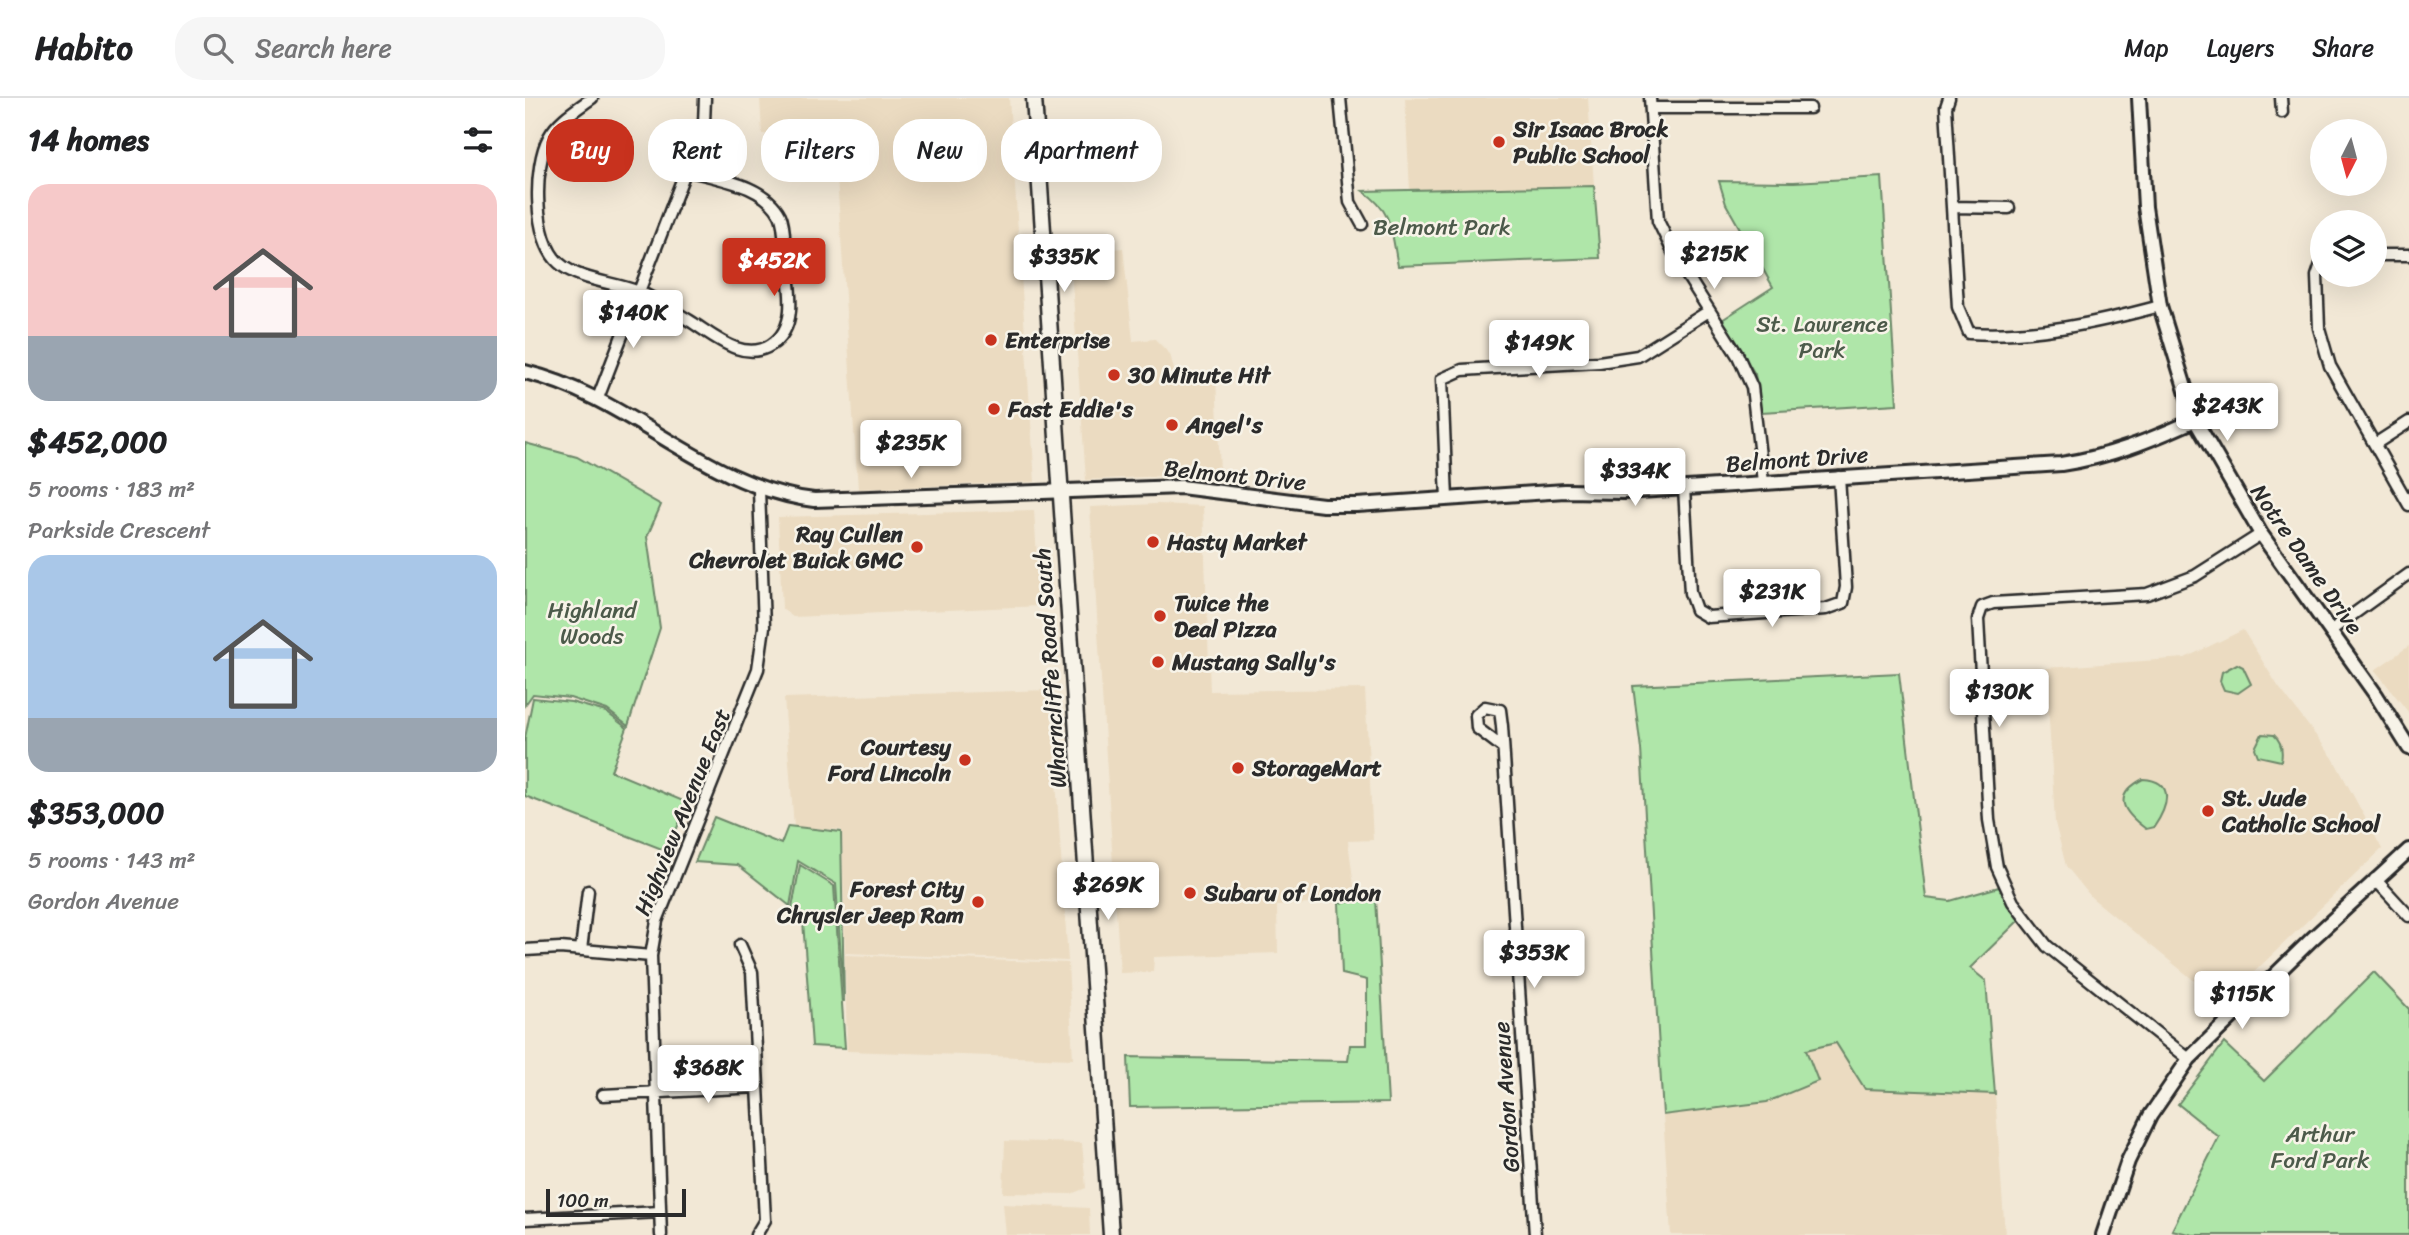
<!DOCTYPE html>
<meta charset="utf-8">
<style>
:root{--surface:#fff;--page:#f6f6f6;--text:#202124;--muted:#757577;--line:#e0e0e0;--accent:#c8321e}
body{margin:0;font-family:Sriracha,sans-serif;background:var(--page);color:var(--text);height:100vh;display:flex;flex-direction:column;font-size:26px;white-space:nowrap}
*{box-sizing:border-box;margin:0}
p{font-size:23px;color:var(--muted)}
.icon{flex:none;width:38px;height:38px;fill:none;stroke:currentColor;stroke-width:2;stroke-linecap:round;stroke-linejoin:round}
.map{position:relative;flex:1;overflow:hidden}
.drawer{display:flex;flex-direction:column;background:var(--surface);width:525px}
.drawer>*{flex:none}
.hud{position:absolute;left:21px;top:21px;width:665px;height:63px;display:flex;gap:14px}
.needle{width:46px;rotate:186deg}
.tools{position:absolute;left:1785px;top:21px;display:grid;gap:14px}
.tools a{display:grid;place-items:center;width:77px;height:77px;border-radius:50%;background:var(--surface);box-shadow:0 7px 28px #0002;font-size:35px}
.scale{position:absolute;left:21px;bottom:18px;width:140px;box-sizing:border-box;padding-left:7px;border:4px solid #2b2b2b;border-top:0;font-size:19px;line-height:24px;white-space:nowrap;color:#2b2b2b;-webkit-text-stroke:5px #f7f3e8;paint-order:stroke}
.price{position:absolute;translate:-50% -60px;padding:0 16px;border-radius:7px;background:#fff;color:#222;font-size:23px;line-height:46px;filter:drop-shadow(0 2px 4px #0008)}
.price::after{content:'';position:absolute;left:50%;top:42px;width:21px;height:16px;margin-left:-10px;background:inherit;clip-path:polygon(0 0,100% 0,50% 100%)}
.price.on{background:var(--accent);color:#fff}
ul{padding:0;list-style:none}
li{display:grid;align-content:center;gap:14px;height:371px;padding:0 28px}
li span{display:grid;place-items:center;height:217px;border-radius:21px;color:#555}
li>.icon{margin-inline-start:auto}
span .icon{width:126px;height:126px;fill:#fffc;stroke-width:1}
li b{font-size:30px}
h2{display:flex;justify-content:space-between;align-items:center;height:84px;padding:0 28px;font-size:30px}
.pill{padding:0 24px;border-radius:28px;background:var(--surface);box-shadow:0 7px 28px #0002;font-size:24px;line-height:63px}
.pill.on{background:var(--accent);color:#fff}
header{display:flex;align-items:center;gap:42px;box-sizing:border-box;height:98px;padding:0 35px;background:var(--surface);border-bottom:2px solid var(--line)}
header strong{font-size:33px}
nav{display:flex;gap:38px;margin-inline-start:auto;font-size:24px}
.search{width:490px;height:63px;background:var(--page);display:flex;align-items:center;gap:18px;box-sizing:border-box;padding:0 24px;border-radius:28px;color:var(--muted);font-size:26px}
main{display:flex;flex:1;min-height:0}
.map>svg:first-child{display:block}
</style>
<header>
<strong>Habito</strong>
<div class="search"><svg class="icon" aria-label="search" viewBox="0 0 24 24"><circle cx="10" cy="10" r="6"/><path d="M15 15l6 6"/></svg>Search here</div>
<nav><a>Map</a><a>Layers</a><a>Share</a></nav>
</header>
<main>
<section class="drawer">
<h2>14 homes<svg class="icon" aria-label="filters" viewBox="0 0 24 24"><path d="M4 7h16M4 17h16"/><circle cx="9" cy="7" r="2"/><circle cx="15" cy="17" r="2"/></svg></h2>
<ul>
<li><span style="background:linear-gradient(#f6c9c9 70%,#9aa5b1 0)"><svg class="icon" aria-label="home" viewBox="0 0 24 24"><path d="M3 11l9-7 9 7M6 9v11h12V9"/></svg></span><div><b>$452,000</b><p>5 rooms · 183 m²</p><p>Parkside Crescent</p></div></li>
<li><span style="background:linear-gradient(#a9c7e8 75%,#9aa5b1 0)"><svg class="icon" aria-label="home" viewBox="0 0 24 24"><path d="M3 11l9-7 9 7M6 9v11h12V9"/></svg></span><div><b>$353,000</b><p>5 rooms · 143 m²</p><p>Gordon Avenue</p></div></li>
</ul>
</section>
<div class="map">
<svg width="1884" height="1137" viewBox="0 0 1884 1137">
<rect width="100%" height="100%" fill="#f2e8d6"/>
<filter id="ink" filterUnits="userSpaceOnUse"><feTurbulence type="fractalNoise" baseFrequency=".0143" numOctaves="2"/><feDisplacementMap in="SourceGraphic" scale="14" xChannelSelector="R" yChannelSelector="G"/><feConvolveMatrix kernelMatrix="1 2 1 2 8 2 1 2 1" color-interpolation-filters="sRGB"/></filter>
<g filter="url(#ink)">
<path fill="#ebdbc1" d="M 235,0 L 484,0 L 510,384 L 333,391 L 309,36 L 237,36 Z
M 880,0 L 1063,0 L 1069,88 L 885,93 Z
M 598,150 L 608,243 L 630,241 L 645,256 L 651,280 L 691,278 L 695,375 L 561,382 L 545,155 Z
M 631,406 L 678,408 L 685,593 L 840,591 L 848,742 L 823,743 L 831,803 L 752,808 L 753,855 L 629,859 L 628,874 L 595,875 L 565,409 Z
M 509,412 L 515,508 L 268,519 L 257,511 L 253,419 Z
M 1718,532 L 1753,588 L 1808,660 L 1857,751 L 1697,905 L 1567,800 L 1541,768 L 1530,725 L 1521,570 L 1660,560 Z
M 1884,548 L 1884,615 L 1850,572 Z
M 525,592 L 543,863 L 320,855 L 317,732 L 269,729 L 259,600 Z
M 320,857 L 543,865 L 548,961 L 322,953 Z
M 1311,945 L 1340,991 L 1470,996 L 1480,1137 L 1146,1137 L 1138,1017 L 1242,1004 L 1292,983 L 1281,952 Z
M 480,1043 L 557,1045 L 561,1090 L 546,1096 L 478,1095 Z
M 478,1106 L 564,1110 L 565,1137 L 481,1137 Z"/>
<path fill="#afe6a9" stroke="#6d886a" stroke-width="2" d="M 1357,79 L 1372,306 L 1236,314 L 1230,276 L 1197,222 L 1248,189 L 1201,106 L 1194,83 L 1269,84 Z
M 1069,88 L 1075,160 L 873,168 C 866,134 869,114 838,93 Z
M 0,345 L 52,359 L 136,407 L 122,439 L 135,530 L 103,628 L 82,612 L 45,600 L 8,596 L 0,607 Z
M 1712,566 L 1718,569 L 1726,586 L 1713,595 L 1699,592 L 1695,583 L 1697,574 Z
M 1374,575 L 1401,800 L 1425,803 L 1474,789 L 1494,822 L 1445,870 L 1461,883 L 1470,996 L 1340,991 L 1311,945 L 1281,952 L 1293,983 L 1242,1004 L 1138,1017 L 1116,651 L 1108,588 Z
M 8,600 L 46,604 L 81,614 L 102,630 L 86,673 L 163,705 L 142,753 L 0,698 L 0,640 Z
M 1737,636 L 1749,637 C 1757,644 1758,653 1756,663 L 1733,658 L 1730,650 Z
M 1618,681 C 1652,683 1642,710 1629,729 L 1621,731 C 1598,714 1586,698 1618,681 Z
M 189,719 L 256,746 L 263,728 L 316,734 L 319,904 L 311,786 L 273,763 L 265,808 L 213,767 L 170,764 Z
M 275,767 L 309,788 L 320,950 L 287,948 L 278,823 L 267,810 Z
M 851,801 L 863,1005 L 605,1009 L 603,959 L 823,963 L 825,947 L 842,947 L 842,882 L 817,876 L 814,805 Z
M 1849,874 L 1884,911 L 1884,1137 L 1668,1137 L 1647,1132 L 1694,1039 L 1653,1006 L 1699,945 L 1739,983 Z"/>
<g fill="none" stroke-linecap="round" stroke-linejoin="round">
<g stroke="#2b2b2b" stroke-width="15">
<path id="minor" d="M 67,0 C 52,11 33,22 24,39 C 8,68 8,142 34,165 C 54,183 90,184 114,194 C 132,201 148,213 165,223 C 188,237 218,265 246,247 C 276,228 263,184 260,154 C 259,143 260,127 255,117 C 239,86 192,81 162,72
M 815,0 L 825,104 L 837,126
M 1125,0 L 1133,123 L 1151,160 L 1213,258 L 1227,289 L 1238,384
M 1424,0 L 1421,9 L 1433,209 L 1444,235 C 1509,239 1572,225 1635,208
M 1756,0 L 1757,14
M 1126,10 L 1285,10
M 514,75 L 590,75 L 609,68
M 1427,109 L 1484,110
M 1850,157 L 1884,157
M 1797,163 L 1792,178 L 1794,230 L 1805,268 L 1884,407
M 73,300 L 179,25 L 180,0
M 1850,346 L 1884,324
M 1159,390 L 1165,495 L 1171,512 L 1183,519 L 1301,511 L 1318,505 L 1321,489 L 1314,379
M 922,401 L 917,281 L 937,272 L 1074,264 L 1113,258 L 1184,213
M 1805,533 L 1884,476
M 977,649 L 952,630 L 951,617 L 960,609 L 975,612 L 977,628 L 1010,1137
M 1850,781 L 1884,818
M 215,847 L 227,874 L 240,1122 L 231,1137
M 0,852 L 35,850 L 126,858
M 56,852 L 63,793
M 1664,961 L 1522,848 L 1488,804 L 1472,769 L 1464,722 L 1453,521 L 1457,509 L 1468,505 L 1622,496 L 1670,478 L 1736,436
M 78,997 L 233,989
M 0,1121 L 135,1114
M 136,1137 L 126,858 L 132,823 L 233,571 L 239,529 L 234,392"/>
</g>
<g stroke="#2b2b2b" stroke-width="18">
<path id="tertiary" d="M 1614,0 L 1620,109 L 1635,208 L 1670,322 L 1736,436 L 1851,597 L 1884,650
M 0,274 C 108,300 177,388 289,402 L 656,389 L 798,407 L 832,407 L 1040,393 L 1099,394 L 1536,366 C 1584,359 1626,342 1670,322
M 1578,1137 L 1603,1063 L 1625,1018 L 1664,961 L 1787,841 L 1884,752"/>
</g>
<g stroke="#2b2b2b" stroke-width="19">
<path id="secondary" d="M 509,0 L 586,1137"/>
</g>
<use href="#minor" stroke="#f7f3e8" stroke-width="10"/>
<use href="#tertiary" stroke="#f7f3e8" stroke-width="12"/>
<use href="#secondary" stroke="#f7f3e8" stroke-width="14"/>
</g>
</g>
<g fill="#c8321e" stroke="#f7f3e8" stroke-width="2.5">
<circle cx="974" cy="44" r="7"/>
<circle cx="466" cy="242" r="7"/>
<circle cx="589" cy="277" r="7"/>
<circle cx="469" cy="311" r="7"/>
<circle cx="647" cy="327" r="7"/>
<circle cx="628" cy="444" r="7"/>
<circle cx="392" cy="449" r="7"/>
<circle cx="635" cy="518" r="7"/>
<circle cx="633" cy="564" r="7"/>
<circle cx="440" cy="662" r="7"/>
<circle cx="713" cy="670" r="7"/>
<circle cx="1683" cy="713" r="7"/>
<circle cx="665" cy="795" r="7"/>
<circle cx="453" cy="804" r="7"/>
</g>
<g text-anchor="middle" stroke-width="5" stroke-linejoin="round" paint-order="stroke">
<g font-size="23" font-weight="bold" fill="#2b2b2b" stroke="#f7f3e8" text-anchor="start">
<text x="988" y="39">Sir Isaac Brock<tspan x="988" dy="26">Public School</tspan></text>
<text x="480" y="250">Enterprise</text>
<text x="603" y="285">30 Minute Hit</text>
<text x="483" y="319">Fast Eddie's</text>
<text x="661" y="335">Angel's</text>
<text x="378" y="444" text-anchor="end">Ray Cullen<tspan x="378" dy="26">Chevrolet Buick GMC</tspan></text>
<text x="642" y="452">Hasty Market</text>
<text x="649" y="513">Twice the<tspan x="649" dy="26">Deal Pizza</tspan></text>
<text x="647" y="572">Mustang Sally's</text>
<text x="426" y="657" text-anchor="end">Courtesy<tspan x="426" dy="26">Ford Lincoln</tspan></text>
<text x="727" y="678">StorageMart</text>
<text x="1697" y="708">St. Jude<tspan x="1697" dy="26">Catholic School</tspan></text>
<text x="439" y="799" text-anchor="end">Forest City<tspan x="439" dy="26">Chrysler Jeep Ram</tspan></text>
<text x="679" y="803">Subaru of London</text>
</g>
<g font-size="23" fill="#4c5a4a" stroke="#f7f3e8">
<text x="917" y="137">Belmont Park</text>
<text x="1297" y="234">St. Lawrence<tspan x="1297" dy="26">Park</tspan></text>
<text x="67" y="520">Highland<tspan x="67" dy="26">Woods</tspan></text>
<text x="1795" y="1044">Arthur<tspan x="1795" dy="26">Ford Park</tspan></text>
</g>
<g font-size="23" fill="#2b2b2b" stroke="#f7f3e8">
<text transform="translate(1272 361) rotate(-4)" y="8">Belmont Drive</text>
<text transform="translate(710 377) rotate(6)" y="8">Belmont Drive</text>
<text transform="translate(1782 461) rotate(55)" y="8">Notre Dame Drive</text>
<text transform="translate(525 570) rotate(-94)" y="8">Wharncliffe Road South</text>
<text transform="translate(157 714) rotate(-68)" y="8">Highview Avenue East</text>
<text transform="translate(981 999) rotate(-94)" y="8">Gordon Avenue</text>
</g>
</g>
</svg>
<div class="tools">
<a><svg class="needle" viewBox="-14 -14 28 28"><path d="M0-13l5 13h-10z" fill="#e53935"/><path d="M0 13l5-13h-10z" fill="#757577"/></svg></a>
<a><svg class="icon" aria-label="layers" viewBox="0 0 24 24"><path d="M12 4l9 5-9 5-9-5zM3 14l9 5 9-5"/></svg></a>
</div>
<div class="scale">100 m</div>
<b class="price" style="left:1189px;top:193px">$215K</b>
<b class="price" style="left:539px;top:196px">$335K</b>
<b class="price on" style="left:249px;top:200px">$452K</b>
<b class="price" style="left:108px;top:252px">$140K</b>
<b class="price" style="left:1014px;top:282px">$149K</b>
<b class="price" style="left:1702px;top:345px">$243K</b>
<b class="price" style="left:386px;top:382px">$235K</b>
<b class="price" style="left:1110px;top:410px">$334K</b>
<b class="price" style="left:1247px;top:531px">$231K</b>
<b class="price" style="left:1474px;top:631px">$130K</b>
<b class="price" style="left:583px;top:824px">$269K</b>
<b class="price" style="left:1009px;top:892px">$353K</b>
<b class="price" style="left:1717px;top:933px">$115K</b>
<b class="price" style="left:183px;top:1007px">$368K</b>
<div class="hud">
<a class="pill on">Buy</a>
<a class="pill">Rent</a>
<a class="pill">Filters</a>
<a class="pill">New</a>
<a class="pill">Apartment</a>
</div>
</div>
</main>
